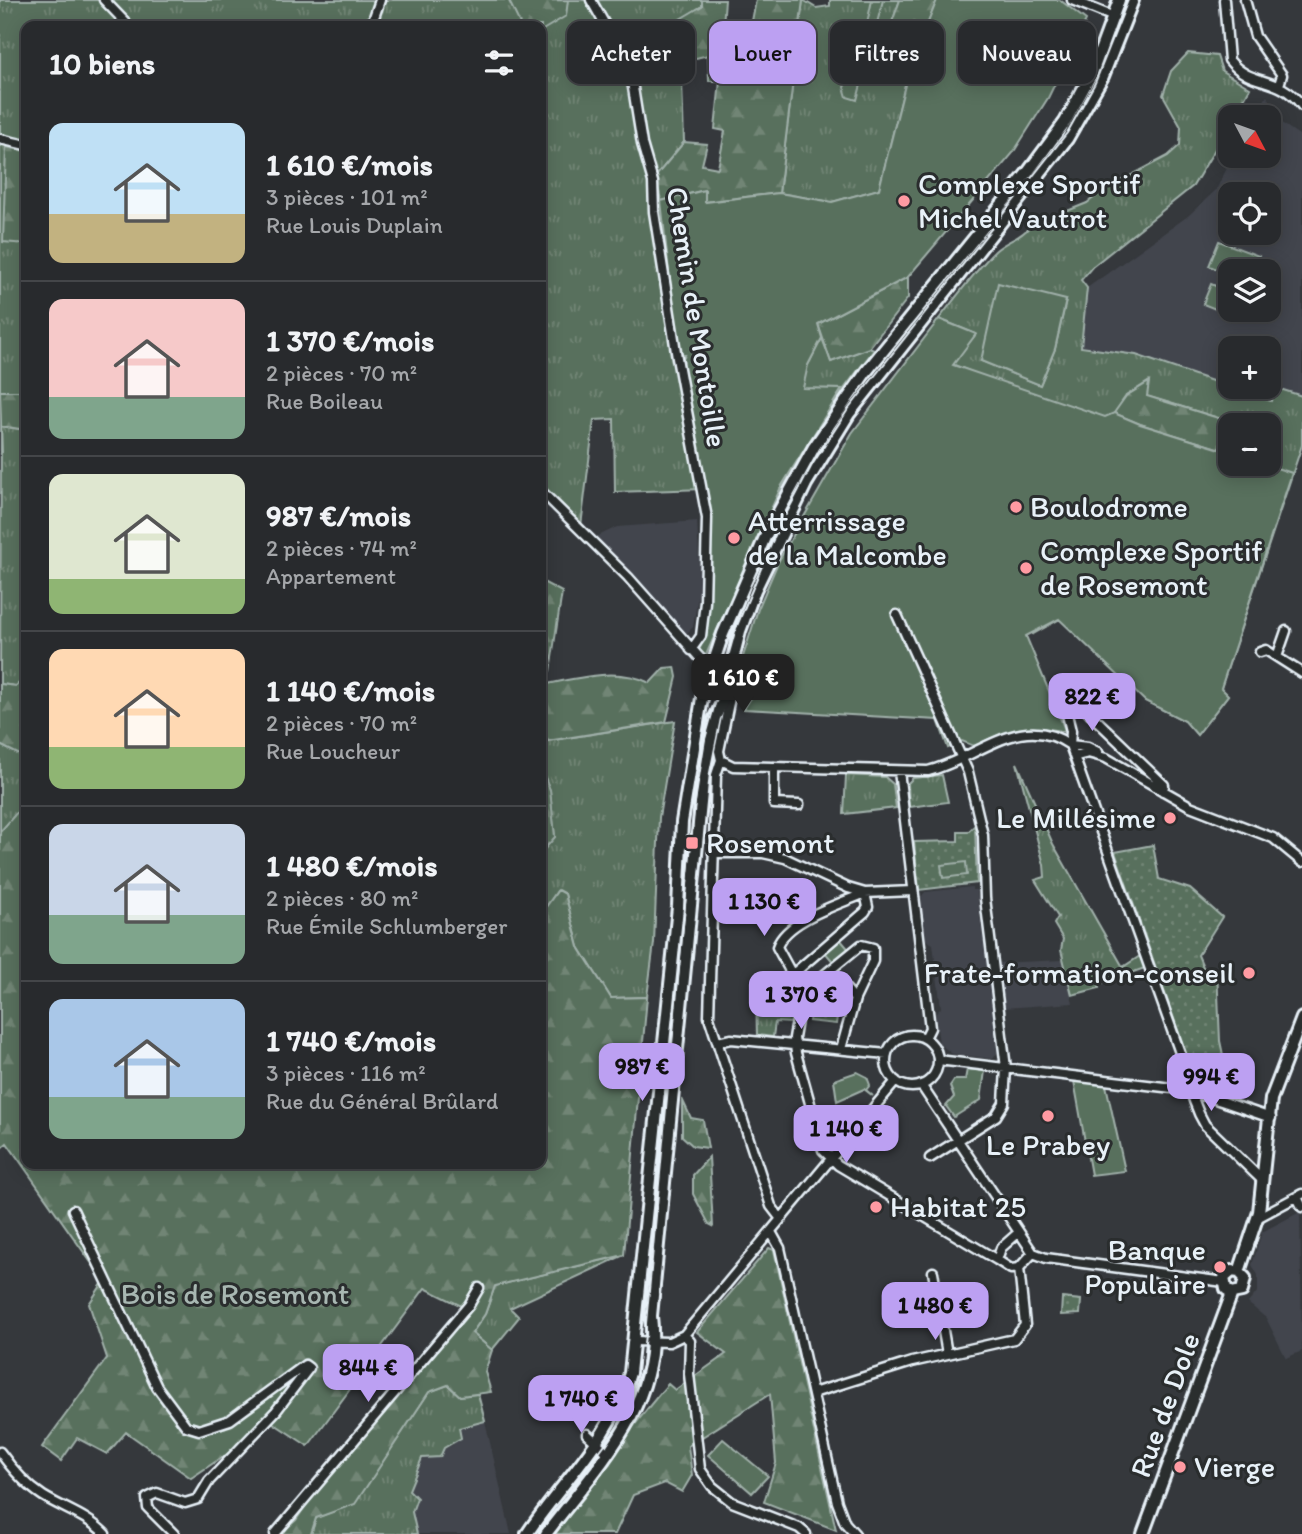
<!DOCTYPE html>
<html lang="fr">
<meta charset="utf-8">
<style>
:root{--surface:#282a2d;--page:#303235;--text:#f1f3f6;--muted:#a5a7aa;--line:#444649;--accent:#bca0f2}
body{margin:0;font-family:Itim,sans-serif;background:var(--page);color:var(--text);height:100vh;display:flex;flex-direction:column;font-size:26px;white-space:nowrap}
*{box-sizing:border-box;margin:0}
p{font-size:23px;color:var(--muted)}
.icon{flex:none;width:38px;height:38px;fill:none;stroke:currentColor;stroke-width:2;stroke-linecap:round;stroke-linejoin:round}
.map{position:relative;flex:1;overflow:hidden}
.details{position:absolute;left:21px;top:21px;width:525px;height:1148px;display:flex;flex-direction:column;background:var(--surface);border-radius:14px;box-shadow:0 4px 18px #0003,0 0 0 2px var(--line)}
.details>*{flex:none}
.banner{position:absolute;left:567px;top:21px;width:630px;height:63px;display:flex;gap:14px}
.needle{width:46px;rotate:131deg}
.controls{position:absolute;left:1218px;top:105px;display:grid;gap:14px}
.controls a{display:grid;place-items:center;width:63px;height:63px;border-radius:14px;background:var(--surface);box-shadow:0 4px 18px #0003,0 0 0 2px var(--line);font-size:35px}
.price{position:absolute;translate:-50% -60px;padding:0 16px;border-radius:14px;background:var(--accent);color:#111;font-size:23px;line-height:46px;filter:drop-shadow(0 2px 4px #0008)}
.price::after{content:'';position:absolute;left:50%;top:42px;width:21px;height:16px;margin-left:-10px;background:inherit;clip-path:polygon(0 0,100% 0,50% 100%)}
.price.on{background:#222;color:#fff}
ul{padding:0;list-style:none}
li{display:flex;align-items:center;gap:21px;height:175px;padding:0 28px}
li+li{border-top:2px solid var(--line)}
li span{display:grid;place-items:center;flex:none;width:196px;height:140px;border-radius:14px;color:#555}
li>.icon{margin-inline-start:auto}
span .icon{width:84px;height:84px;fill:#fffc;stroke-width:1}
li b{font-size:30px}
h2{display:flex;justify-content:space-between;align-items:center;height:84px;padding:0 28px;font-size:30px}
.pill{padding:0 24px;border-radius:14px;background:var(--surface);box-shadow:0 4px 18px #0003,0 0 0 2px var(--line);font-size:24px;line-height:63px}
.pill.on{background:var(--accent);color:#111}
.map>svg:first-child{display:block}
</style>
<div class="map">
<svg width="1302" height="1534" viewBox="0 0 1302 1534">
<defs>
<pattern id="grass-tufts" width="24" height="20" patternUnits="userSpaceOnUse" patternTransform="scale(1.75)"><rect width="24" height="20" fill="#59705d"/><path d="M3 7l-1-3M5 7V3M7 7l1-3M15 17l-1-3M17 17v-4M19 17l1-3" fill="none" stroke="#718575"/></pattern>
<pattern id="forest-firs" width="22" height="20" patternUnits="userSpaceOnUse" patternTransform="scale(1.75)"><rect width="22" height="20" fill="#59705d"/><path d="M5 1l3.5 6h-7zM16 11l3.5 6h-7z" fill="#718575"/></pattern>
<pattern id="park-dots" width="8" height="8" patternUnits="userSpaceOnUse" patternTransform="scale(1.75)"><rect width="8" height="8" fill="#59705d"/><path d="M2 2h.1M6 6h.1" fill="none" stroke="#718575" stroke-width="1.8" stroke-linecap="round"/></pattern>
</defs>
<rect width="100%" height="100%" fill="#35383c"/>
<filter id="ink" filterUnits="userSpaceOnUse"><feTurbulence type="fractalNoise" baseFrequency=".0143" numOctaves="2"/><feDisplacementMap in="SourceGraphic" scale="14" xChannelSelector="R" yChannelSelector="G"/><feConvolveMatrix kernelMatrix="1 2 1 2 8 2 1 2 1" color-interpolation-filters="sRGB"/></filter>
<g filter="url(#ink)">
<path fill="#42454d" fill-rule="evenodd" d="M 1267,96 L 1283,124 L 1302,137 L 1302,396 L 1271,401 L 1136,355 L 1081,347 L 1087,288 L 1188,216 L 1216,190 L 1233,156 L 1269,156 L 1269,117 L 1254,117 ZM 1230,194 L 1269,194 L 1269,233 L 1230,233 ZM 1230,271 L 1269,271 L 1269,310 L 1230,310 ZM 1230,348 L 1269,348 L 1269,387 L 1230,387 Z
M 697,521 L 700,584 L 693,627 L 684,636 L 596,537 L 617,527 Z
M 972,887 L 972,890 L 977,890 L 995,1034 L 997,1053 L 993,1059 L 952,1054 L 939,1043 L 935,1014 L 941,1008 L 933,944 L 926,940 L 923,919 L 921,897 L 925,892 Z
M 1063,960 L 1073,1003 L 1003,1008 L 997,963 Z
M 1300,1212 L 1302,1351 L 1286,1358 L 1266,1318 L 1248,1303 L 1258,1291 L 1258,1275 L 1252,1265 L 1262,1232 Z
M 485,1421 L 511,1534 L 417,1534 L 412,1512 L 417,1498 L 409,1490 L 421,1458 L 453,1445 L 458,1428 Z"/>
<path fill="url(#grass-tufts)" stroke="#a0b0aa" stroke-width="2" fill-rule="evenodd" d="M 0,0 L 702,0 L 702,6 L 680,20 L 684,142 L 656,176 L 676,334 L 685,355 L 808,365 L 822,338 L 831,362 L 869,348 L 874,350 C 801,440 746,546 706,655 L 699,651 C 715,605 713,537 705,489 L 615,492 L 614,419 L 594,420 L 581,526 L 541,486 L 541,26 L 26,26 L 26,391 L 0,391 Z
M 803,0 L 816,8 L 830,6 L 830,0 L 900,0 L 880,56 L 891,68 L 908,73 L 879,189 L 832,202 L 779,193 Z
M 1188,53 L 1217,56 L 1222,71 L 1250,88 L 1234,117 L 1230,117 L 1230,124 L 1193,186 L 1092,267 L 1081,280 L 1087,288 L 1081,347 L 1136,355 L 1271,401 L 1277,388 L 1302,396 L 1302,445 L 1221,688 L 1228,695 L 1197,735 L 1185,721 L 1145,701 L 1060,619 L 1033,634 L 1018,602 L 981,376 L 952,364 L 976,334 L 939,319 C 957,296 975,271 995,251 C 1007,240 1022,238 1030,226 L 1087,203 L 1105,189 L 1168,156 L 1180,145 L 1181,127 L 1163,95 L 1171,71 ZM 1066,301 L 1055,349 L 1040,385 L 981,361 ZM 1148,382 L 1146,396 L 1241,425 L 1269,425 L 1269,464 L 1230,464 L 1230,452 L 1140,424 L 1126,396 Z
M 1,426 L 26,430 L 26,677 L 16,686 L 0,684 Z
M 675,721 L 659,817 L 654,943 L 647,997 L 611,998 L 579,947 L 565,894 L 557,891 L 541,914 L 541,853 L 555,837 L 550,790 L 541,768 L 541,742 Z
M 0,745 L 26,758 L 26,804 L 0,832 Z
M 1017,763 L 1053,844 L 1123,967 L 1140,956 L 1145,968 L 1099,984 L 1099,988 L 1072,995 L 1061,950 L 1063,939 L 1054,924 L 1058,917 L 1035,880 L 1045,877 L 1044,865 Z
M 846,775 L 885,777 L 893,784 L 896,808 L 844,814 Z
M 942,775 L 948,802 L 909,807 L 908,783 L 913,778 Z
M 784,972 L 794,987 L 791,1023 L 775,1022 L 773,1037 L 757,1035 L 756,996 Z
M 624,1255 L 510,1308 L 519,1317 L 492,1350 L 472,1333 L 485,1314 L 495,1286 Z
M 448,1385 L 460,1396 L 478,1394 L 485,1421 L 459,1428 L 461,1438 L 444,1448 L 440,1457 L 422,1458 L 409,1490 L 417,1498 L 412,1512 L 417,1534 L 311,1534 L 316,1518 L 355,1503 L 429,1392 Z"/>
<path fill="url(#forest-firs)" stroke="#a0b0aa" stroke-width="2" d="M 568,0 L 566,16 L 541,31 L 541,26 L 521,26 L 509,1 Z
M 702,0 L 725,0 L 720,62 L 746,53 L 756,0 L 803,0 L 779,193 L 704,202 L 704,190 L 661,201 L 656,176 L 684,142 L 707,144 L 702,165 L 718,168 L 725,131 L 715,129 L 720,81 L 709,81 L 708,55 L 684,61 L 680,19 L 702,6 Z
M 872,0 L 883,0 L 857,100 L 847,97 L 844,87 L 858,65 Z
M 900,0 L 937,0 L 908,73 L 891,68 L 880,56 Z
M 6,147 L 26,151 L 26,244 L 3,242 Z
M 908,277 L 908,298 L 869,348 L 831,362 L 818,324 Z
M 1149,382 L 1147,396 L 1241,425 L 1230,425 L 1230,452 L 1140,424 L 1114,413 L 1126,396 Z
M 0,391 L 26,391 L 26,430 L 1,426 L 2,453 Z
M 541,581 L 562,592 L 550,671 L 541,673 Z
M 675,667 L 677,677 L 666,722 L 541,742 L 541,685 C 576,679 616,666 650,683 L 664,668 Z
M 26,677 L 26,758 L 0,745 L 0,684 L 16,686 Z
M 541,768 L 550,790 L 555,837 L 541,853 Z
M 24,804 L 26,1164 L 541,1164 L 541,914 L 558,890 L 565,894 L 579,947 L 611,998 L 647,997 L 624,1255 L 495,1286 L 485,1314 L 472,1333 L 492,1350 L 485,1372 L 491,1392 L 460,1396 L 448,1385 L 429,1392 L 355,1504 L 316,1518 L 311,1534 L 280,1534 L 296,1520 L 320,1484 L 470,1310 L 425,1288 L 308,1446 L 267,1419 L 233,1450 L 191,1478 L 126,1432 L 107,1454 L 77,1438 L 61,1461 L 42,1447 L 107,1358 L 89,1304 L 104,1281 L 7,1143 L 0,1149 L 0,832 Z
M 682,1099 L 691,1118 L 703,1120 L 708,1148 L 693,1146 L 682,1136 Z
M 709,1157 L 713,1226 L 709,1224 L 693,1194 L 693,1175 Z
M 769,1248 L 774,1250 L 836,1530 L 764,1502 L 776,1463 L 770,1394 L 688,1446 L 692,1475 L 682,1492 L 665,1483 L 633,1495 L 615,1534 L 555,1534 C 592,1484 627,1431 668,1384 L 675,1390 L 726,1354 L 697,1332 Z"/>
<path fill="url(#park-dots)" stroke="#a0b0aa" stroke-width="2" d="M 975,825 L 977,883 L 919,890 L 914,842 L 958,841 L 958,832 L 968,832 Z
M 1153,845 L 1159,879 L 1190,889 L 1222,917 L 1198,955 L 1206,974 L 1217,969 L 1220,1041 L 1227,1073 L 1217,1081 L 1214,1094 L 1197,1084 L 1115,852 Z
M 817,994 L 840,997 L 836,1024 L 809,1021 L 812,998 Z
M 772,999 L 789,1000 L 787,1019 L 771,1017 Z
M 1062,1298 L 1081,1300 L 1080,1314 L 1061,1315 Z"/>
<path fill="#59705d" stroke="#a0b0aa" stroke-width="2" d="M 937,0 L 1060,0 L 1086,20 L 1048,98 L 1013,153 L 908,277 L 818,324 L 822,338 L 808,365 L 803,388 L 842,389 L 781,487 L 706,655 L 699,651 L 705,634 L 710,520 L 687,402 L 683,359 L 685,355 L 682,355 L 676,334 L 661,201 L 705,190 L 705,202 L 779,193 L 832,202 L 879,189 L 908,73 Z
M 1219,241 L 1259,256 L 1253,271 L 1230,271 L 1230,274 L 1209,266 Z
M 998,283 L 1066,300 L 1055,349 L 1040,385 L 981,361 Z
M 1211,284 L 1230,292 L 1230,310 L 1236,310 L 1233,316 L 1203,304 Z
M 939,319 L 976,334 L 953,365 L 1105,417 L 1114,413 L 1140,424 L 1230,452 L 1230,464 L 1264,464 L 1292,473 L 1221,688 L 1228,695 L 1197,735 L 1185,721 L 1145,701 L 1059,619 L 1026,636 L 1066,732 C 1026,723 1010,728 974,746 L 962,741 L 948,748 L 938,720 L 744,709 L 755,692 L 755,680 L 736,679 L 758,609 L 778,562 L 852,433 Z
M 966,862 L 967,875 L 943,878 L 941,865 Z
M 840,939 L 850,951 L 835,964 L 824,951 Z
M 967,1069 L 985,1071 L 981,1100 L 954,1117 L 946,1106 L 954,1097 L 950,1086 L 954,1080 L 965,1080 Z
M 857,1072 L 867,1077 L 870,1085 L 866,1090 L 873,1096 L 864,1089 L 837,1101 L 834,1080 Z
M 1074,1081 L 1106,1085 L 1125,1171 L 1091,1175 Z
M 723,1439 L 768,1476 L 752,1493 L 708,1455 Z"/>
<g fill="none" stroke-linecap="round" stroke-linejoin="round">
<g stroke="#e8f1f8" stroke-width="13">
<path id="street" d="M 104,0 L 129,26
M 591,0 L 630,69 L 642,144 L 653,182 L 654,212 L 677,358 L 707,518 L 705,602 L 701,636 L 691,650
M 1072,0 L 1114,17
M 1224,0 L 1229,60 C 1251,88 1279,74 1302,106
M 1245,0 L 1255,36 L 1282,75 L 1279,85
M 371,26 L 380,0
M 0,139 L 26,145
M 541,491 L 628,577 L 731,693 L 719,751 L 721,760 L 716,775 L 709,1017 L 771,1206 L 781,1219
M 897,615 L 968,772 L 983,835 L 985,898 L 1006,1068 L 1004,1103 L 996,1116 L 930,1158
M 1260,652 L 1266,650 L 1302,673
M 1278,654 L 1286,631
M 1060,685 L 1164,785 L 1163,791
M 1060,685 L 1071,731 L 1070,745 L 1088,747 L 1098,752
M 1076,756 L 1088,753 L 1106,758 L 1190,806 L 1273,838 L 1302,862
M 721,760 L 733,766 L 928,771 C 976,760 1020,710 1070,745 L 1184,1064 C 1190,1086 1193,1105 1205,1125 L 1263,1181
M 774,767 L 774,804 L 799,805
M 899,771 L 930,1028 L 925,1038
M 713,853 L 763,853 L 785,858 L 848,888 L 865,893 L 913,891
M 830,972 L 855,999
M 793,974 L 865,912 L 868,907 L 865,893 C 841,904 787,919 777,947 L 802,993 L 794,1038 L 796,1053 L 823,1150 L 838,1165 L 997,1260
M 802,993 L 861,945 L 873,948 L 873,961 L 855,999 L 841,1049
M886 1061a26 26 0 1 1 52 0a26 26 0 1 1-52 0Z
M 718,1042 L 731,1039 L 887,1054
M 938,1060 L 1189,1090 L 1271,1118
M 921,1085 L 1033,1253 L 1046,1258 L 1224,1282
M 1297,1197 L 1302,1207
M 73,1210 L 157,1387 L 186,1426 L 199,1430 L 230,1420 L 305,1365 L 309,1368 L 276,1411 L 209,1481 L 198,1499 L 185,1503 L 157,1493 L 147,1498 L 148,1508 L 174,1534
M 1257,1218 L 1302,1194
M 771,1232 L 780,1248 L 837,1502 L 845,1523 L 855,1534
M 1018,1233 L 1001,1248 L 997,1260 L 1011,1269 L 1019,1268 L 1033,1253
M 933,1272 L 947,1354
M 684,1335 L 690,1341 L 689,1374 L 700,1469 L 712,1486 L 732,1502 L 799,1528 L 806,1534
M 634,1341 L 669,1342 L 684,1335 L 896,1081
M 813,1393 L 912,1362 L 1014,1339 L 1025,1325 L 1019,1268
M 587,1434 L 608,1453
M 0,1452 C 12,1469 26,1485 43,1496 C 64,1509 88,1516 105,1534
M 275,1534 L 469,1305 L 479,1288"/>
</g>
<g stroke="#e8f1f8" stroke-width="16">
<path id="secondary" d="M 1239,1272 L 1259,1212 L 1271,1099 L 1302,1018
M 1232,1293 L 1226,1289 L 1224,1278 L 1232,1271 L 1239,1272
M 1232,1293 L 1242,1291 L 1245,1278 L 1239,1272
M 527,1534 C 562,1481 613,1436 630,1373 L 678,907 L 682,822 L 702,698 L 723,634 L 766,535 L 814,447 L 866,372 L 1028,172 L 1065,122 L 1092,73 L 1119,0
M 546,1534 C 595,1469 662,1405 651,1316 L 704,772 L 715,718 L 722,703 L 740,631 L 755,590 L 806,484 L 849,414 L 1067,139 L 1103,76 L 1133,0
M 1143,1534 L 1232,1293"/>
</g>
<use href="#street" stroke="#2a2d2e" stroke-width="8"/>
<use href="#secondary" stroke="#2a2d2e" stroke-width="10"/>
<path stroke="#e8f1f8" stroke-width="2" d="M 538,1534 L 622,1421 L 642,1366 L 694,808 L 705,739 L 736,628 L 775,535 L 812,465 L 847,411 L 1067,133 L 1095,83 L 1128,0"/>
</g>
</g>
<g fill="#ff9aa2" stroke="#2a2d2e" stroke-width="2.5">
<circle cx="904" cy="201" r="7"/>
<circle cx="1016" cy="507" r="7"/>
<circle cx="734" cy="538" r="7"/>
<circle cx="1026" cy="568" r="7"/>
<circle cx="1170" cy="818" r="7"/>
<rect x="685" y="836" width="14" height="14" rx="3.5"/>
<circle cx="1249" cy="973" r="7"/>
<circle cx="1048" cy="1116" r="7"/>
<circle cx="876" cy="1207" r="7"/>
<circle cx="1220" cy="1267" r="7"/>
<circle cx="1180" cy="1467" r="7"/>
</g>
<g text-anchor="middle" stroke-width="6" stroke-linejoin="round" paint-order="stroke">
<g font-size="30" fill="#e8f1f8" stroke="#2a2d2e" text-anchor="start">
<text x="918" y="194">Complexe Sportif<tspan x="918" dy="34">Michel Vautrot</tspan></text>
<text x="1030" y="517">Boulodrome</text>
<text x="748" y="531">Atterrissage<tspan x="748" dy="34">de la Malcombe</tspan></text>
<text x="1040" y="561">Complexe Sportif<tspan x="1040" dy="34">de Rosemont</tspan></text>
<text x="1156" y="828" text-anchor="end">Le Millésime</text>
<text x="706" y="853">Rosemont</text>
<text x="1235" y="983" text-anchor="end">Frate-formation-conseil</text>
<text x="1048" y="1155" text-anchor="middle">Le Prabey</text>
<text x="890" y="1217">Habitat 25</text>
<text x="1206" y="1260" text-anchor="end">Banque<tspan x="1206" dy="34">Populaire</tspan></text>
<text x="1194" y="1477">Vierge</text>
</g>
<g font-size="30" fill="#e8f1f8" stroke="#2a2d2e">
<text transform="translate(697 317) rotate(81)" y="10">Chemin de Montoille</text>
<text transform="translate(1165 1405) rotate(-70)" y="10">Rue de Dole</text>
</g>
<g font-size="30" fill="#a8b7b2" stroke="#2a2d2e">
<text x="235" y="1304">Bois de Rosemont</text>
</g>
</g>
</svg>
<div class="controls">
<a><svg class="needle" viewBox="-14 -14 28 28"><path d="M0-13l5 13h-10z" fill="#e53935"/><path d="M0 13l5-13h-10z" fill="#a5a7aa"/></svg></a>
<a><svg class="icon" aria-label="locate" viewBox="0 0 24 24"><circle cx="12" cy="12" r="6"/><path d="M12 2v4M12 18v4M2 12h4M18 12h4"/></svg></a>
<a><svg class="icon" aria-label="layers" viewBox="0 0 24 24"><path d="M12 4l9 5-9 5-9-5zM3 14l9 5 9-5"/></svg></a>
<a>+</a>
<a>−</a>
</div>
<b class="price on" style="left:743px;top:714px">1 610 €</b>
<b class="price" style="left:1092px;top:733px">822 €</b>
<b class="price" style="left:764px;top:938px">1 130 €</b>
<b class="price" style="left:801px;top:1031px">1 370 €</b>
<b class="price" style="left:642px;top:1103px">987 €</b>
<b class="price" style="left:1211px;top:1113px">994 €</b>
<b class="price" style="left:846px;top:1165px">1 140 €</b>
<b class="price" style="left:935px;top:1342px">1 480 €</b>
<b class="price" style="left:368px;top:1404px">844 €</b>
<b class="price" style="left:581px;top:1435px">1 740 €</b>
<div class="banner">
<a class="pill">Acheter</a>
<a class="pill on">Louer</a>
<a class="pill">Filtres</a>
<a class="pill">Nouveau</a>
</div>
<section class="details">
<h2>10 biens<svg class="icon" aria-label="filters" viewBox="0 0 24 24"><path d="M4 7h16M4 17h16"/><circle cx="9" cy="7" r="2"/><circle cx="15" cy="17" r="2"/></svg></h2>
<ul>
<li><span style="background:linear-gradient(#bfe0f5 65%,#c2b280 0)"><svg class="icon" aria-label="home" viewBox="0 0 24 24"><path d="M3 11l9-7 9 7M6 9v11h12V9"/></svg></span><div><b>1 610 €/mois</b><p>3 pièces · 101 m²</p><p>Rue Louis Duplain</p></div></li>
<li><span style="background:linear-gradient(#f6c9c9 70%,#7fa58c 0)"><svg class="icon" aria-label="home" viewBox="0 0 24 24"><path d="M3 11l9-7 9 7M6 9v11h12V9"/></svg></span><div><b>1 370 €/mois</b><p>2 pièces · 70 m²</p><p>Rue Boileau</p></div></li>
<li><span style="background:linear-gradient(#dfe7d0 75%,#8fb573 0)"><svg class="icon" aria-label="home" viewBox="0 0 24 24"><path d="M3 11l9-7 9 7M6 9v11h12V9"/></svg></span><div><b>987 €/mois</b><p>2 pièces · 74 m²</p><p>Appartement</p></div></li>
<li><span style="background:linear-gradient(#ffd9b3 70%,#8fb573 0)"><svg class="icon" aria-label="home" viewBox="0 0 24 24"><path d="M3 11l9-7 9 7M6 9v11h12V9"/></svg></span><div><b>1 140 €/mois</b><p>2 pièces · 70 m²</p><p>Rue Loucheur</p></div></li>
<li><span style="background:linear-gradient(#c9d6e8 65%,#7fa58c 0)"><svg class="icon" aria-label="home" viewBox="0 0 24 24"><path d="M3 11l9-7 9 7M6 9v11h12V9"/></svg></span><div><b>1 480 €/mois</b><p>2 pièces · 80 m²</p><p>Rue Émile Schlumberger</p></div></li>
<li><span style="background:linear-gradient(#a9c7e8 70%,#7fa58c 0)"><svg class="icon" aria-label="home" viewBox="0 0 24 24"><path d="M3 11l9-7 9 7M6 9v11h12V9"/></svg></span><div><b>1 740 €/mois</b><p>3 pièces · 116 m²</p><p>Rue du Général Brûlard</p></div></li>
</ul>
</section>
</div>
